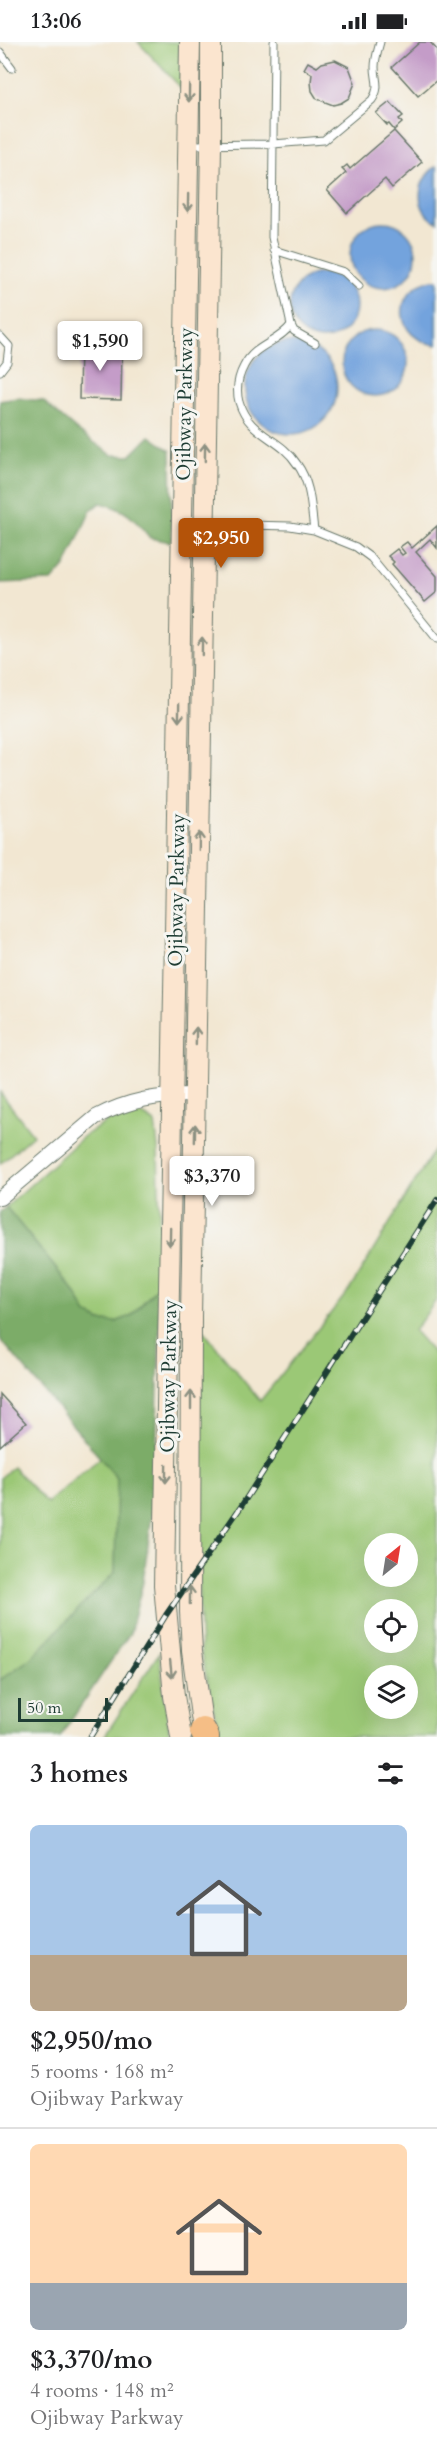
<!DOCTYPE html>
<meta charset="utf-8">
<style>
:root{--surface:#fff;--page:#f6f6f6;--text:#202124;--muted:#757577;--line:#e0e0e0;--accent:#b45309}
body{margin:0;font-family:Cardo,serif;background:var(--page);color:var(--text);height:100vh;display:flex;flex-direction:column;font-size:22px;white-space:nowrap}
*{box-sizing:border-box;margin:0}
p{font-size:20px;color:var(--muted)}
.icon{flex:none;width:33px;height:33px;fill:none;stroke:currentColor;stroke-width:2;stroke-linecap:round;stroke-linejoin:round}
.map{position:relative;height:1695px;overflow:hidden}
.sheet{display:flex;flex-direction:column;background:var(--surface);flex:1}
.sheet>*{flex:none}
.needle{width:39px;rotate:30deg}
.controls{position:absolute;left:364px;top:1491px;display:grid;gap:12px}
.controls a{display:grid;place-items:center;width:54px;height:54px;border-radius:50%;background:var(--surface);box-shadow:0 6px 24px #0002;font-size:30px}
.scale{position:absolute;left:18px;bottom:15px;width:90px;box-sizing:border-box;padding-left:6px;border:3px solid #1f3d34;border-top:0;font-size:16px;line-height:21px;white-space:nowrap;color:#1f3d34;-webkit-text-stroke:4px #f6f6f2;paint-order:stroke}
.price{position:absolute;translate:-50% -51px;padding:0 14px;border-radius:6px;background:#fff;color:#222;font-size:20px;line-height:39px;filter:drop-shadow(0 2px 3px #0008)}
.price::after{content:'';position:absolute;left:50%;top:36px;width:18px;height:14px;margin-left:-9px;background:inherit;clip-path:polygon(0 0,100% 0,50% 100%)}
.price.active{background:var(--accent);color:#fff}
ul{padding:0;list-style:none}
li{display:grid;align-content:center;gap:12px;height:318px;padding:0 30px}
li+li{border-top:2px solid var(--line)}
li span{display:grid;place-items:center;height:186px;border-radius:9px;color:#555}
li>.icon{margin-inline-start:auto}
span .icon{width:108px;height:108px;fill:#fffc;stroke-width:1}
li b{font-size:26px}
h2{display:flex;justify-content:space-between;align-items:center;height:72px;padding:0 30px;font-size:26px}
.status{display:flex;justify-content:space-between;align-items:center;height:42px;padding:0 30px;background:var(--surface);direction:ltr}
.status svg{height:16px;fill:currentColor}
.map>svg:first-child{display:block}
</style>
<div class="status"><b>13:06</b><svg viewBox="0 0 49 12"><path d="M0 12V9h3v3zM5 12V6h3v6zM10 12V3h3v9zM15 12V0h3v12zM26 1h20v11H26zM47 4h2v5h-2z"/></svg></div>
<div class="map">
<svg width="437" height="1695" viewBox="0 0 437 1695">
<rect width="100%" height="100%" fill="#f6f6f2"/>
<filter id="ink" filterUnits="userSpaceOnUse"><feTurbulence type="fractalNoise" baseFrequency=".0167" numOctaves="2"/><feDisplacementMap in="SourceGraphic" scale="12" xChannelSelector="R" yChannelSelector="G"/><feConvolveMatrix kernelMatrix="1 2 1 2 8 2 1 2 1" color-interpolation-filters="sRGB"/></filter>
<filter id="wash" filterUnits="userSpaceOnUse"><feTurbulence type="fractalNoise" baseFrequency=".008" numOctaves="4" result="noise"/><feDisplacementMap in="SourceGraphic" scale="24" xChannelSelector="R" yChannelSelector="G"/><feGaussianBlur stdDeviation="1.35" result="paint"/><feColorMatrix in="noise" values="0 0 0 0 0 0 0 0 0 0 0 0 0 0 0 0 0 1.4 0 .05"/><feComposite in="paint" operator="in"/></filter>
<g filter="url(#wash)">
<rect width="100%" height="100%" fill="#f2e7d2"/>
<path fill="#9bc876" stroke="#5d8255" stroke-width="1.5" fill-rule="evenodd" d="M 138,0 L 182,0 L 181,46 Z
M 0,1050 L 33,1093 L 0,1122 Z
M 138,1070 L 155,1081 L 158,1106 L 161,1241 L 131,1274 L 116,1280 L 101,1279 L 87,1272 L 74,1249 L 6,1165 L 84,1094 L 117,1073 Z
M 437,1103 L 437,1257 L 414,1289 L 437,1315 L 437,1695 L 220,1695 L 201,1612 L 198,1536 L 197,1281 L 260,1359 L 350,1247 ZM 375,1502 L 408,1502 L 408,1534 L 375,1534 ZM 375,1568 L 408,1568 L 408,1600 L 375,1600 ZM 375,1634 L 408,1634 L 408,1666 L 375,1666 Z
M 100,1416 L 117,1436 L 115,1530 L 30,1617 L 0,1638 L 0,1436 L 13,1425 L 47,1461 Z
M 159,1611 L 170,1695 L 104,1695 Z"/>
<path fill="#7cac67" stroke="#4e744e" stroke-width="1.5" d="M 17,356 L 43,359 L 78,389 L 112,413 L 130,414 L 150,394 L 171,409 L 172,495 L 170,500 L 150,496 C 135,477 125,466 100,461 L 91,468 L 66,523 L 52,539 L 0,541 L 0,359 Z
M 6,1165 L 74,1249 L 87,1272 L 100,1279 L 116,1280 L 131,1274 L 161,1241 L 155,1450 L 143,1540 L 130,1591 L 60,1695 L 0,1695 L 0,1638 L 30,1617 L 115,1530 L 117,1436 L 0,1297 L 0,1170 Z"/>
<path fill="#73a3dd" stroke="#497088" stroke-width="1.5" d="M 437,124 L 437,180 C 413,168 416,137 437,124 Z
M350 213a33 33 0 1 1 66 0a33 33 0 1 1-66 0Z
M290 264a33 33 0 1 1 66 0a33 33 0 1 1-66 0Z
M 432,238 L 437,238 L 437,303 C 394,298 390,248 432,238 Z
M342 321a33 33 0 1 1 66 0a33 33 0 1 1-66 0Z
M245 346a46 46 0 1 1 92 0a46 46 0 1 1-92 0Z"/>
<g id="blocks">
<path fill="#c49cc8" d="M 420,0 L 430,0 L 437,8 L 437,38 L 418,54 L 392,25 Z
M 335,18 L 349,25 L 355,41 L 349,56 L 341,61 L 333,63 L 317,57 L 312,49 L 311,40 L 312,32 L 304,27 L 308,20 L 317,25 L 322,21 Z
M 390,60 L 403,74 L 399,77 L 402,81 L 394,88 L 389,82 L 387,83 L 376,71 Z
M 394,89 L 422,120 L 392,146 L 385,137 L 347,171 L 327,148 L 346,131 L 342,127 L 347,123 L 350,127 Z
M 80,303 L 122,304 L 121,358 L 79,357 Z
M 437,484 L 437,506 L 430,497 L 416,510 L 437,534 L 437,550 L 425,560 L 392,522 L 394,520 L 388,514 L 397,507 L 402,513 L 405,511 L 400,505 L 407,500 L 412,506 Z
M 0,1352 L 26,1381 L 0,1404 Z"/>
</g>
</g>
<g filter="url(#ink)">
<use href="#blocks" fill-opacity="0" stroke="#69786b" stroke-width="1.5"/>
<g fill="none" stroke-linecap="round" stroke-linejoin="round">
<g stroke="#69786b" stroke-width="9">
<path id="service" d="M 274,0 L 272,195 L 291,283 L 294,289 L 315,301
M 0,10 L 12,26
M 191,103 L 273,102 L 324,98 L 372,58 C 381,45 375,38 375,25 C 375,16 378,8 380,0
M 274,208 L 344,230 L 359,244
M 291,283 C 278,301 255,302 244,324 C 238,335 236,348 239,360 C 249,394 280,395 297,422 C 311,441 311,465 314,488
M 0,294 L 9,304 L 7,320 L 0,329
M 207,482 L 290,484 L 314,488 L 356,505 L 371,516 L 437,597"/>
</g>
<g stroke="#69786b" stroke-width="16">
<path id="minor" d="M 0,1156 L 96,1075 C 128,1058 159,1053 195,1053"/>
</g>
<g stroke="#69786b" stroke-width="22">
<path id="secondary" d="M 181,1695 L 174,1654 L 164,1543 L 190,0
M 204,1695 L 192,1609 L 190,1570 L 191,1275 L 211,104 L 211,0"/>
</g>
<g stroke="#69786b" stroke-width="28">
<path id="motorway" d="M 203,1689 L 206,1695"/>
</g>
<use href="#service" stroke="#fff" stroke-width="7"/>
<use href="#minor" stroke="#fff" stroke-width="14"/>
<use href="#secondary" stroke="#fbe5cf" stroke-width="20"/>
<use href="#motorway" stroke="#f5be86" stroke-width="26"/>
<g stroke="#1f3d34" stroke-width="6">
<path id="rail" d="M 90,1695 L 166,1573 L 240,1466 L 437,1158"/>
</g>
<use href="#rail" stroke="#f6f6f2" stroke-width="4" stroke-dasharray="11" stroke-linecap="butt"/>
</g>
<defs><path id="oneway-shaft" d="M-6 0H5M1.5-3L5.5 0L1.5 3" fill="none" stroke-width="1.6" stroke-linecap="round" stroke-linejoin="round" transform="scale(1.5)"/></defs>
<g stroke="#8d9182">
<use href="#oneway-shaft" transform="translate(189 51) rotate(91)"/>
<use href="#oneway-shaft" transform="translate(188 161) rotate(91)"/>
<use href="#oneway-shaft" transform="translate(205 410) rotate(-89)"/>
<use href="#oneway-shaft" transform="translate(202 604) rotate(-89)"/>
<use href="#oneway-shaft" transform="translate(179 671) rotate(91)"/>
<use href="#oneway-shaft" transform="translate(199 799) rotate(-89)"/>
<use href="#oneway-shaft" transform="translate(196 994) rotate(-89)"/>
<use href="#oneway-shaft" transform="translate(195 1091) rotate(-89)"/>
<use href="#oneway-shaft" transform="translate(170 1195) rotate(91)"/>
<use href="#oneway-shaft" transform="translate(191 1358) rotate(-90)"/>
<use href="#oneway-shaft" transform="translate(166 1432) rotate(91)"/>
<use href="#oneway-shaft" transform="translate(190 1553) rotate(-89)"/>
<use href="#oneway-shaft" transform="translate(171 1627) rotate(84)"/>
</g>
</g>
<g text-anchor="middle" stroke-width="6" stroke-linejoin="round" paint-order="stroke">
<g font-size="20" fill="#1f3d34" stroke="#f6f6f2">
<text transform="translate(184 362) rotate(-89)" y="7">Ojibway Parkway</text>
<text transform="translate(176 848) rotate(-89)" y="7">Ojibway Parkway</text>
<text transform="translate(168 1334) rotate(-89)" y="7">Ojibway Parkway</text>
</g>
</g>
</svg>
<div class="controls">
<a><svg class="needle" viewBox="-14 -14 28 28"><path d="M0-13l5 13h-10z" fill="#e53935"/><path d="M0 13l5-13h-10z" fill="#757577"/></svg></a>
<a><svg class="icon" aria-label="locate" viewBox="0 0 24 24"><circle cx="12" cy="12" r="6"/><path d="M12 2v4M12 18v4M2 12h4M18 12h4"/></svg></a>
<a><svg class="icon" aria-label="layers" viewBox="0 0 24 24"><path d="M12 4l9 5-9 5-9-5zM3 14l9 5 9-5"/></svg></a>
</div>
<div class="scale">50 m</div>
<b class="price" style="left:100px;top:330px">$1,590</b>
<b class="price active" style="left:221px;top:527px">$2,950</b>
<b class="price" style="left:212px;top:1165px">$3,370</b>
</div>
<section class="sheet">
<h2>3 homes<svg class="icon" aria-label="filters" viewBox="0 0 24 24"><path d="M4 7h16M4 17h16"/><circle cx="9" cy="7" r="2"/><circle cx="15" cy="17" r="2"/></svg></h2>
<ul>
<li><span style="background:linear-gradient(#a9c7e8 70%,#b9a48a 0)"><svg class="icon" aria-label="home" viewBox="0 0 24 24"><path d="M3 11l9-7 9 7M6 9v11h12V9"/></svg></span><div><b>$2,950/mo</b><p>5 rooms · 168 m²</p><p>Ojibway Parkway</p></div></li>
<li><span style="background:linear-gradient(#ffd9b3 75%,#9aa5b1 0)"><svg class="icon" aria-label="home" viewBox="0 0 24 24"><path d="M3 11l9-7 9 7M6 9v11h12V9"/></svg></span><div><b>$3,370/mo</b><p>4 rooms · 148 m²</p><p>Ojibway Parkway</p></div></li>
</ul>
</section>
